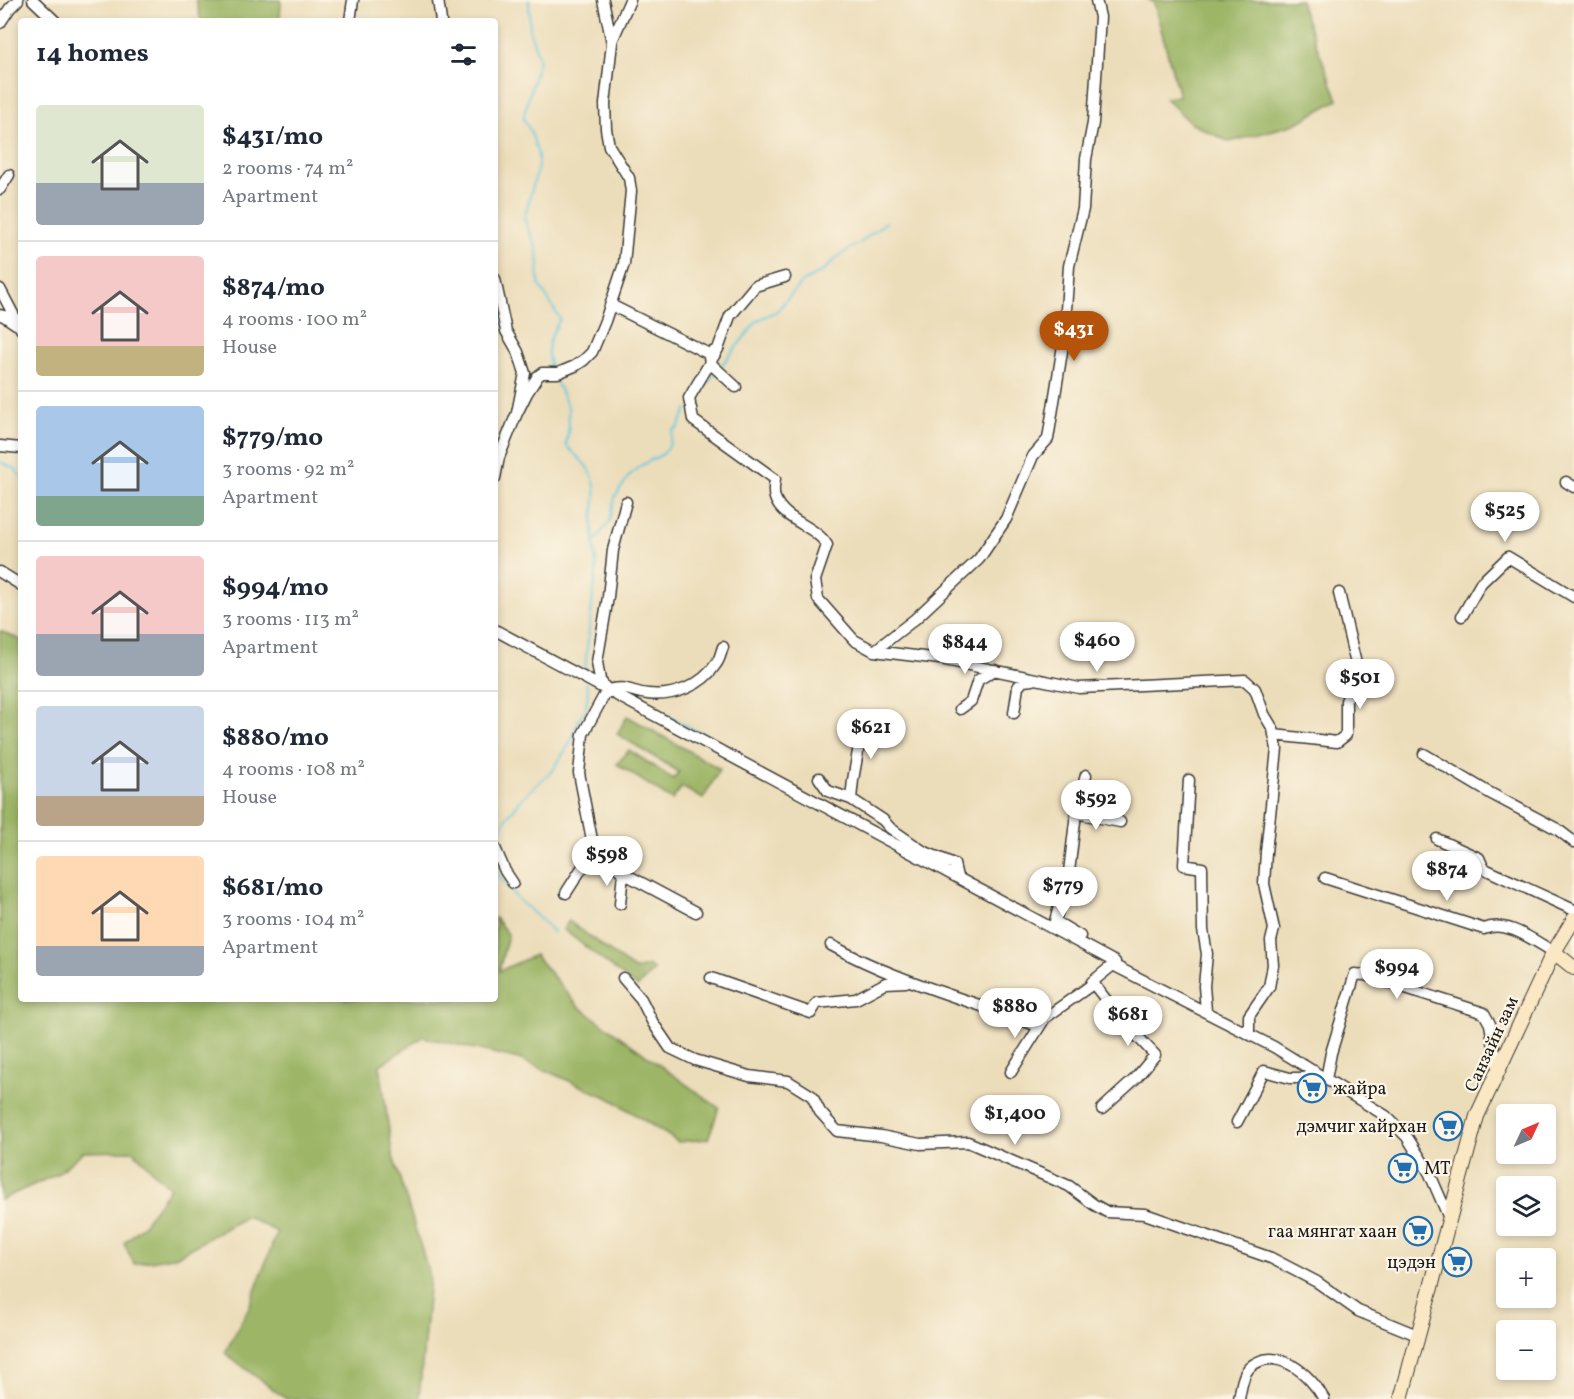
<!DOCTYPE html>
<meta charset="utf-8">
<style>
:root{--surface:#fff;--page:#f2f2f3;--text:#1f2937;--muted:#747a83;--line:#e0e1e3;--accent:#b45309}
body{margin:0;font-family:Vollkorn,serif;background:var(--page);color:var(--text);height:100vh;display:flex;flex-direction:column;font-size:22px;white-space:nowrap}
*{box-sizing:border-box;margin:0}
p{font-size:20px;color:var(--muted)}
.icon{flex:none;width:33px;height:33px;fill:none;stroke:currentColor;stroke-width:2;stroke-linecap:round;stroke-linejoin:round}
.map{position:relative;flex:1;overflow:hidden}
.panel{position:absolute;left:18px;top:18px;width:480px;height:984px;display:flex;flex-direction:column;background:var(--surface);border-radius:6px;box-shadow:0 3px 9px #0003}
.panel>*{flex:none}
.needle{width:39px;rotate:46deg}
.tools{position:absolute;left:1496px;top:1104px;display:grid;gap:12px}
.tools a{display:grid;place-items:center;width:60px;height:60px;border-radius:6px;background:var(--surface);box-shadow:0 3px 9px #0003;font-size:30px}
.price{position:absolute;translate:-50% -51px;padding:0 14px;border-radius:21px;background:#fff;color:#222;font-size:20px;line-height:39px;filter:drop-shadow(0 2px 3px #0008)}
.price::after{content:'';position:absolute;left:50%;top:36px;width:18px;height:14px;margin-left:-9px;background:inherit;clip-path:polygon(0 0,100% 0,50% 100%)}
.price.on{background:var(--accent);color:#fff}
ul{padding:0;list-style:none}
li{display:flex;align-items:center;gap:18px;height:150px;padding:0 18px}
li+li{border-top:2px solid var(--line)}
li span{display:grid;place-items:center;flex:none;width:168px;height:120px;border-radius:6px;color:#555}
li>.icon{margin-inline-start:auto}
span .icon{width:72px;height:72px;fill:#fffc;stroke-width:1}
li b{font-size:26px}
h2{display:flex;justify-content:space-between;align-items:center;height:72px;padding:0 18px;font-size:26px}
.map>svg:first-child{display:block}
</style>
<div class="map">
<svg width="1574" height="1399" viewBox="0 0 1574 1399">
<rect width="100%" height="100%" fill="#fcf5e5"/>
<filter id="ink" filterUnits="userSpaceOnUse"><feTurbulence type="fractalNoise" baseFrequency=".0167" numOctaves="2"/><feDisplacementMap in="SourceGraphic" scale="12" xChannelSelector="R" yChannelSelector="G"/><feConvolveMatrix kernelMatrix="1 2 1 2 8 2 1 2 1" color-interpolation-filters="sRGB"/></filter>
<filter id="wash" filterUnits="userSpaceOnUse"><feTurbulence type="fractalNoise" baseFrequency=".008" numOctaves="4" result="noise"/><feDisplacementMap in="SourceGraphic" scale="24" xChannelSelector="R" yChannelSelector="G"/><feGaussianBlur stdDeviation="1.35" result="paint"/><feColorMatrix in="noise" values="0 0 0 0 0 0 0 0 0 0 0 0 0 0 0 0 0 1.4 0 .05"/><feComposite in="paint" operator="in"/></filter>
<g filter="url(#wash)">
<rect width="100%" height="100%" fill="#ecddba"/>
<path fill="#9cb566" stroke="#5c6841" stroke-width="1.5" d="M 196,0 L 281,0 L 280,21 L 201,21 Z
M 1149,0 L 1301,0 L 1302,8 L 1338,100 L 1295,124 L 1230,142 L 1192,124 L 1165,98 L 1179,96 L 1154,3 Z
M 0,631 L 21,640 L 21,999 L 495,999 L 495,918 L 508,934 L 499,971 L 535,955 L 578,1006 L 719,1108 L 708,1139 L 678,1142 L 611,1099 L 519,1059 L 423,1037 L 380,1065 L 392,1153 L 430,1276 L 419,1399 L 286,1399 L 225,1353 L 249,1307 L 277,1232 L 247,1216 L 177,1256 L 134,1264 L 124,1243 L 143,1225 L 170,1188 L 133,1151 L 83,1152 L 57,1174 L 0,1200 Z
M 627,716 L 720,769 L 703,799 L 682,787 L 672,800 L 617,764 L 629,750 L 673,779 L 679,772 L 617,734 Z
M 569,921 L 635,970 L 649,966 L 654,970 L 637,987 L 563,929 Z"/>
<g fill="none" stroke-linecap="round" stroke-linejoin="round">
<path stroke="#5fc6dd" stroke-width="2" d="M 529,0 L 530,32 L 539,59 L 523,118 L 531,132 L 538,155 L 538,167 L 524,219 L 536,247 L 539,263 L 538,276 L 540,286 L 560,319 C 552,334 544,347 550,364 L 546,368
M 721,366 L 758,320 L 777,311 L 801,283 L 823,271 L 840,255 L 860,243 L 886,222
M 554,377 L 568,407 L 569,426 L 566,445 C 576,456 590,466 594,481 C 598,495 593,508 593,522 C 592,539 597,556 596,573 C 592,606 587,641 585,673
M 694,401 L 716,372
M 0,462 L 15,469 L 21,477
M 595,541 L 610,521 L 615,497 L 629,476 L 640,466 L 663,454 L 669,446 L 673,430 L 678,428 L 687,409
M 628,695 L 722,744
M 495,842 L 507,817 L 525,795 L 553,770 L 571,741 L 579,718 L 586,709 L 588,690 L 586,683
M 495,867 C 506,895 535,911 554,933"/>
</g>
</g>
<g filter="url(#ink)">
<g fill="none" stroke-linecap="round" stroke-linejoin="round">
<g stroke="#3b3934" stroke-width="13">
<path id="street" d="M 33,0 L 55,21
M 438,0 L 441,21
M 350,21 L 353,0
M 0,23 L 10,8 L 18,0
M 612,41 L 630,0
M 0,189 L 9,175
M 495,279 L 506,331 L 518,352 L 525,373 L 517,413 L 499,457 L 495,478
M 0,289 L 21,329
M 611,305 L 709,354 L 718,349 L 730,316 L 755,286 L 785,277
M 0,315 L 4,316 L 16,324
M 709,357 L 710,363 L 736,387
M 690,404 L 689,398 L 718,349
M 691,408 L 693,420 L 775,479 C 774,485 773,493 775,498 C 783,521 815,525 827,545 L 815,580 L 818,599 L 854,640 L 874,651 L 940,659 L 1079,688 L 1245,680 L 1255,689 L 1264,714 L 1273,729 L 1277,749 L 1266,852 L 1264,884 L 1274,929 L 1271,941 L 1273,965 L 1269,987 L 1249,1016 L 1249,1033
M 517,413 L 527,393 L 538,376 L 542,373 L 558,373 L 575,366 L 584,360 L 592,352 L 605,321 L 624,264 L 631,191 L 629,178 L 609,146 L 606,129 L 605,104 L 612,43 L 603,0
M 0,446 L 21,448
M 1566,482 L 1574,487
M 0,572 L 21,585
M 1462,616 L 1481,583 L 1508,557 L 1574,597
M 495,630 L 1115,962 L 1113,965 L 1274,1047 L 1386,1116 L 1407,1137 L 1429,1172 L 1449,1218
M 874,651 L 915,619 L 979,559 L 1006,519 L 1033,456 L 1048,439 L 1064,339 L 1069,266 L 1083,209 L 1086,159 L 1093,123 L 1100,17 L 1096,0
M 607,690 L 600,680 L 597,662 L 608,597 L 613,550 L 626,502
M 960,709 L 971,701 L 978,680 L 995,670
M 1014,713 L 1018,687 L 1023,681 L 1033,680
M 1274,735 L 1337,742 L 1346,735 L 1346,701 L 1358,672 L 1339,593
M 1424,754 L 1488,792 L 1557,829 L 1574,842
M 819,778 L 828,791 L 851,799 L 883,820 L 890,828 L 923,851 L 954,864 L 957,877
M 1189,780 L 1184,865 L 1202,868 L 1203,930 L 1207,954 L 1204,986 L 1206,1011
M 851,799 L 853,780 L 864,717
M 1076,813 L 1120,822
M 1437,839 L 1479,858 L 1483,867 L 1487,870 L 1574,910
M 593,845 L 623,873 L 696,912
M 495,848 L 505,871 L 513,883
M 1325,878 L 1484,929 C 1507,919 1534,941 1554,952
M 566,893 L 587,860 L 593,845 L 579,773 L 583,734 L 607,690 C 628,685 629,692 648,694 C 673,697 702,686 716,664 C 720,659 721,652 723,647
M 620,904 L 623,873
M 1080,936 L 1055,921 L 1069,872 L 1076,813 L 1086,775
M 831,945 C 895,981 967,999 1035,1025 L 1090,986 L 1092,982 L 1113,965
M 623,978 L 641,999 L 653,1023 L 670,1048 L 695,1060 L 749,1076 L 788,1081 L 812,1096 L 820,1112 L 837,1131 L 881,1136 L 920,1144 L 968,1142 L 1069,1186 L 1093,1204 L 1107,1212 L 1145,1214 L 1271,1258 L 1317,1282 L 1358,1311 L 1417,1335
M 711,978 L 811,1013 L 817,1003 L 856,999 L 886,983 L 906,982
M 1092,982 L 1122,1020 L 1155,1055 L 1136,1078 L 1102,1109
M 1011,1072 L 1043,1021
M 1326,1079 L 1331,1053 L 1355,974 L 1365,975 L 1484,1013 L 1490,1024 L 1498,1069
M 1237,1122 L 1264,1071 L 1290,1078 L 1305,1078 L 1314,1071
M 1239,1399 C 1241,1389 1242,1376 1249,1368 C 1276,1343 1311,1375 1324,1399"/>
</g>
<g stroke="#3b3934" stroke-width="16">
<path id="secondary" d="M 1554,952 L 1574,968
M 1401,1399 L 1477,1116 L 1552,955 L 1574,919"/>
</g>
<use href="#street" stroke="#fff" stroke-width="10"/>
<use href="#secondary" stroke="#fae7c3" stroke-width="14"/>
</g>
</g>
<defs>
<g id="supermarket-ring" transform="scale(1.5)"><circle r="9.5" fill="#fcf5e5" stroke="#1f6fb2" stroke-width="1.5"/><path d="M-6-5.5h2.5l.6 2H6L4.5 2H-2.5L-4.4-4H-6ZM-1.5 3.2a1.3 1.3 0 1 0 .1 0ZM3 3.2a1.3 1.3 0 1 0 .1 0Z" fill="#1f6fb2"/></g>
</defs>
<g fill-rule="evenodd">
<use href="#supermarket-ring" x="1312" y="1088"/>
<use href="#supermarket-ring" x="1448" y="1126"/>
<use href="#supermarket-ring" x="1403" y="1168"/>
<use href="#supermarket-ring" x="1418" y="1231"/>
<use href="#supermarket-ring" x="1457" y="1262"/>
</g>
<g text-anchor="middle" stroke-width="4.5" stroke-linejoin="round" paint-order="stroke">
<g font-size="18" fill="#1c1c1c" stroke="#fcf5e5">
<text transform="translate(1491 1044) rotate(-65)" y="6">Санзайн зам</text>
</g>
<g font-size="18" fill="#1c1c1c" stroke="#fcf5e5" text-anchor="end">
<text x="1333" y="1094" text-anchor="start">жайра</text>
<text x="1427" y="1132">дэмчиг хайрхан</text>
<text x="1424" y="1174" text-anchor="start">MT</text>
<text x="1397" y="1237">гаа мянгат хаан</text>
<text x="1436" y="1268">цэдэн</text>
</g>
</g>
</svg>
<div class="tools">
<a><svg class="needle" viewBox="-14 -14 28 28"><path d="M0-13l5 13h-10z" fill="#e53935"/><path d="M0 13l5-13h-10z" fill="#747a83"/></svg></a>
<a><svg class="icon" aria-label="layers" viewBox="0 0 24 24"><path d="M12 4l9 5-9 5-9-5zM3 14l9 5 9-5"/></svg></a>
<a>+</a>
<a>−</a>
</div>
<b class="price on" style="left:1074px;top:362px">$431</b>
<b class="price" style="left:1505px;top:543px">$525</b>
<b class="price" style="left:1097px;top:673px">$460</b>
<b class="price" style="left:965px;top:675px">$844</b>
<b class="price" style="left:1360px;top:710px">$501</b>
<b class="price" style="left:871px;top:760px">$621</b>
<b class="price" style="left:1096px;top:831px">$592</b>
<b class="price" style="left:607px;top:887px">$598</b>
<b class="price" style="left:1447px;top:902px">$874</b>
<b class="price" style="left:1063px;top:918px">$779</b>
<b class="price" style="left:1397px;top:1000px">$994</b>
<b class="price" style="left:1015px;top:1039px">$880</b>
<b class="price" style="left:1128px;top:1047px">$681</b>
<b class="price" style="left:1015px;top:1146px">$1,400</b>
<section class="panel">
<h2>14 homes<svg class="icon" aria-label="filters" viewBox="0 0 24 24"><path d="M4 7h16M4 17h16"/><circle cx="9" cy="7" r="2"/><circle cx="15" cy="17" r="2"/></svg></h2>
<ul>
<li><span style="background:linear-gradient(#dfe7d0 65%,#9aa5b1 0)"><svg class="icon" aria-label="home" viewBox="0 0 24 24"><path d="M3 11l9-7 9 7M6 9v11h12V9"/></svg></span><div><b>$431/mo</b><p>2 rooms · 74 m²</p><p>Apartment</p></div></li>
<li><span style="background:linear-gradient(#f6c9c9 75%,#c2b280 0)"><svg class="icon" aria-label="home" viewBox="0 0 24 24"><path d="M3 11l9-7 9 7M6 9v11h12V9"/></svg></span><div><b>$874/mo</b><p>4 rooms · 100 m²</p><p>House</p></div></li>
<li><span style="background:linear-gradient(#a9c7e8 75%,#7fa58c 0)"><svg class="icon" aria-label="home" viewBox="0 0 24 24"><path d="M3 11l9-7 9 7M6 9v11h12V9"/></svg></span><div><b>$779/mo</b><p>3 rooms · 92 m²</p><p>Apartment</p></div></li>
<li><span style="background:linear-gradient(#f6c9c9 65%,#9aa5b1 0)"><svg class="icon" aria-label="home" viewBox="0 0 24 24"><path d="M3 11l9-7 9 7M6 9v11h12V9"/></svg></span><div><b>$994/mo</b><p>3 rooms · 113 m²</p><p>Apartment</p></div></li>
<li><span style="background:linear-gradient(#c9d6e8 75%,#b9a48a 0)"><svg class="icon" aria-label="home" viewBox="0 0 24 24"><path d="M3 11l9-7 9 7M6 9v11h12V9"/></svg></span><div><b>$880/mo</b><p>4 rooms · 108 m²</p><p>House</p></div></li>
<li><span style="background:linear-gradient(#ffd9b3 75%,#9aa5b1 0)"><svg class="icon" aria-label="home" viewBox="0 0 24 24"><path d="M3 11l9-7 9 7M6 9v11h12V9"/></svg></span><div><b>$681/mo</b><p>3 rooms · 104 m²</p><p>Apartment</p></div></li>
</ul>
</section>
</div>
